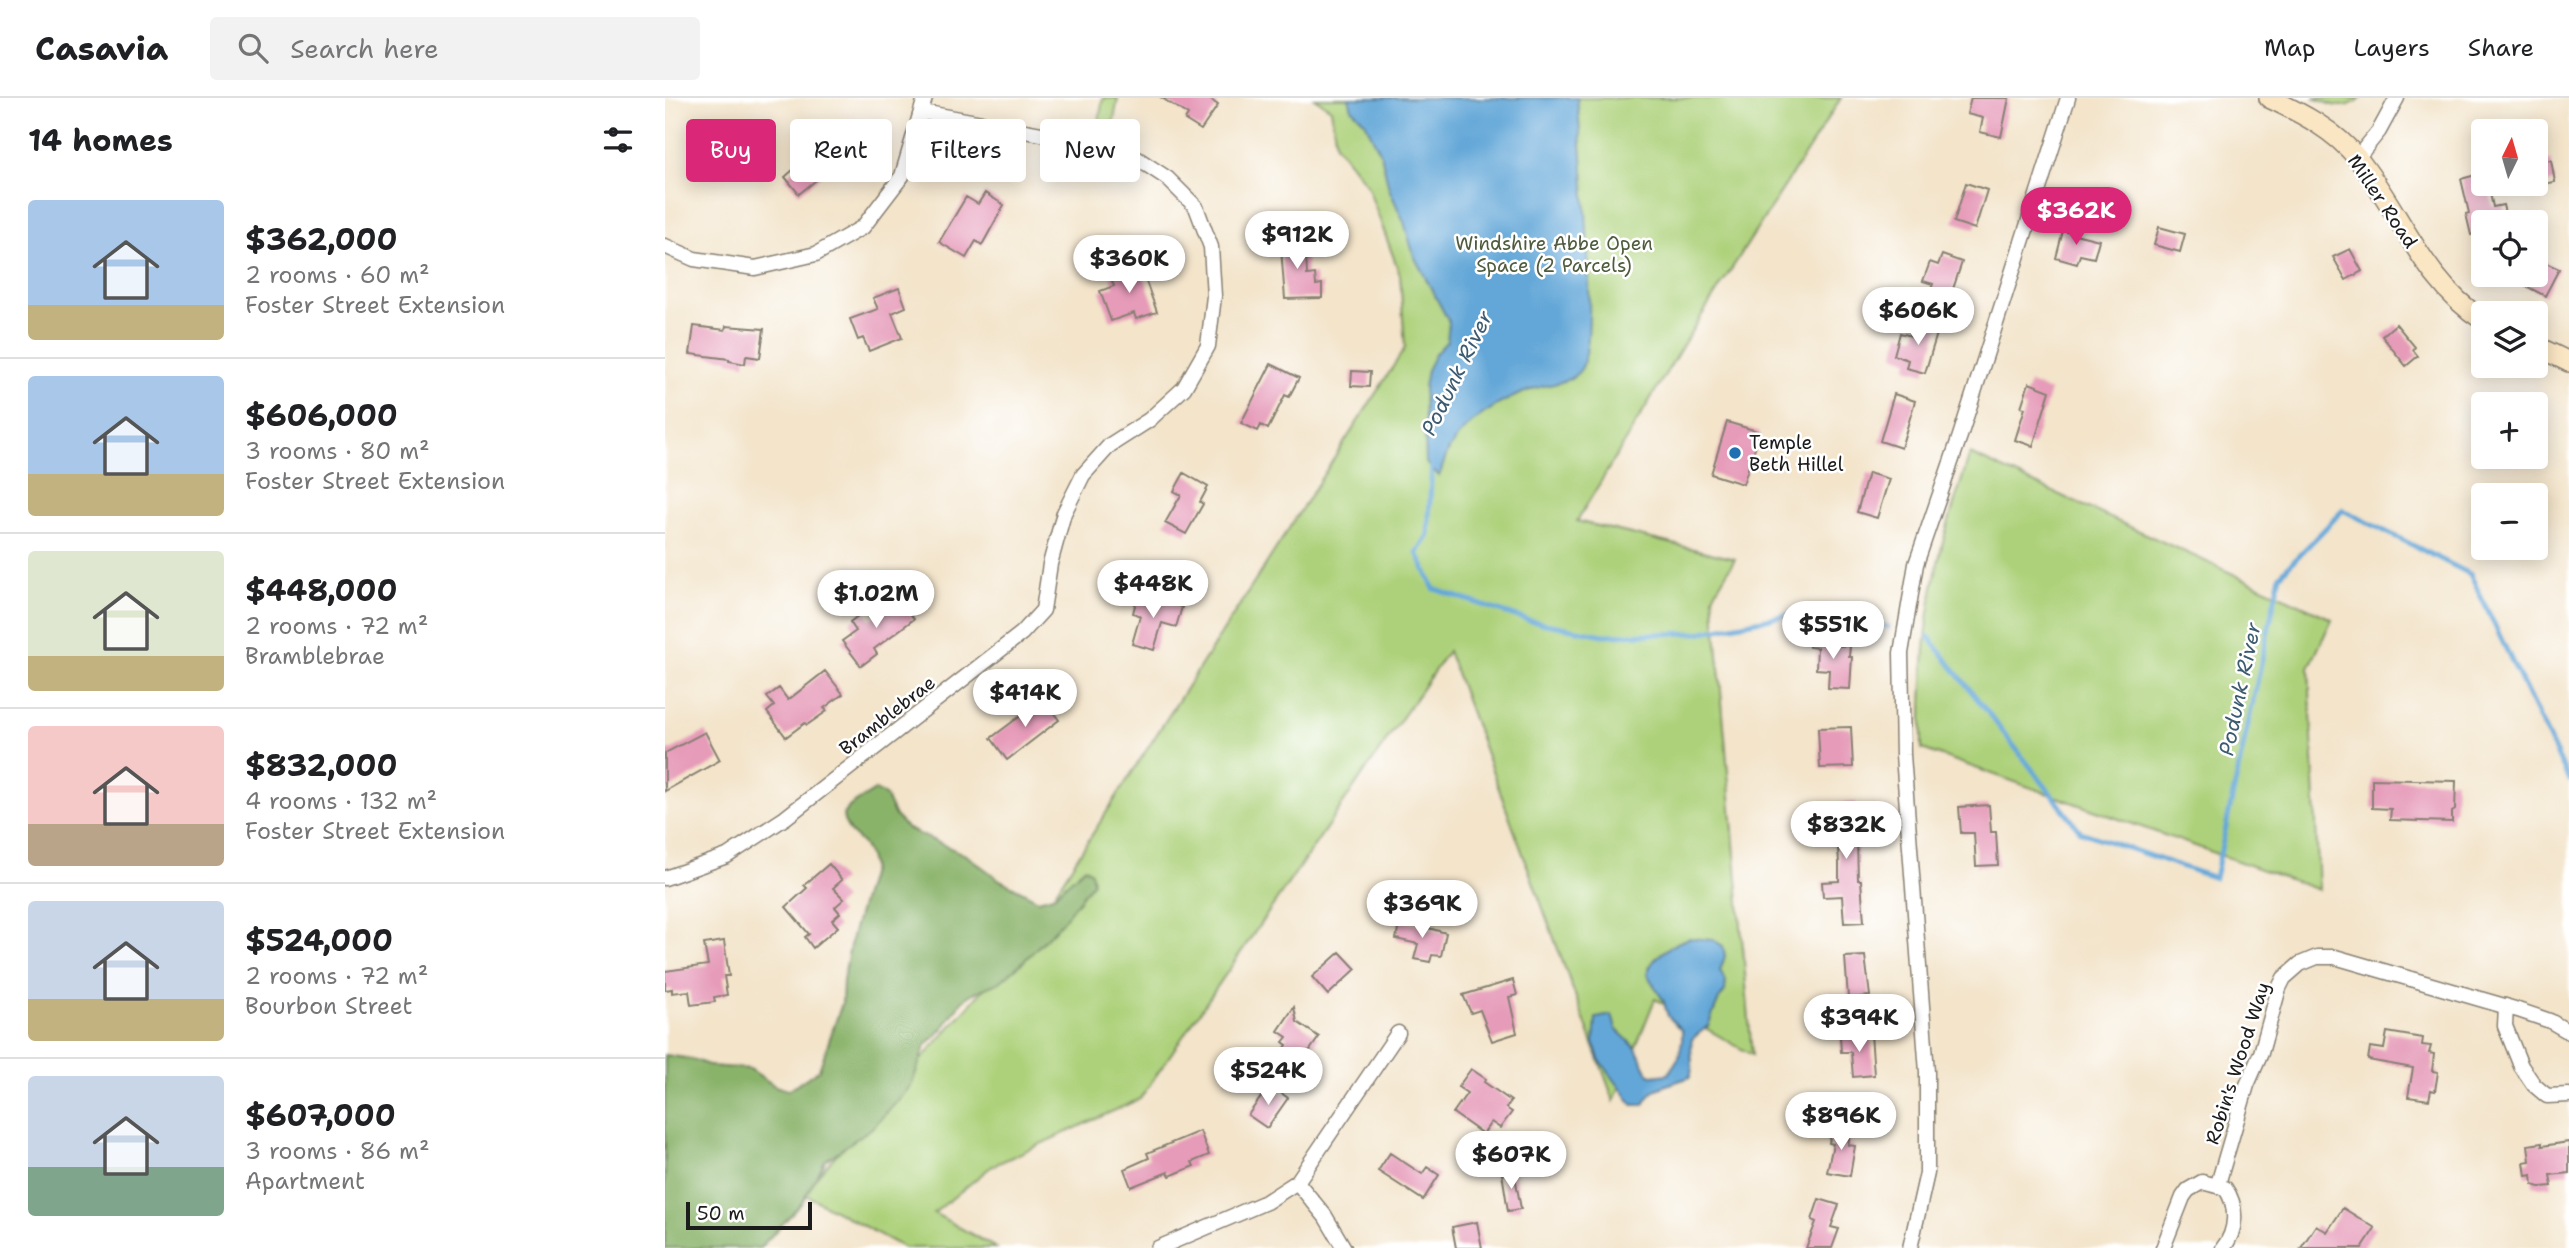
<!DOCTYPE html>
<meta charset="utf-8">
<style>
:root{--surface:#fff;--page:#f2f2f2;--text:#202124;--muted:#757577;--line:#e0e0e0;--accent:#db2777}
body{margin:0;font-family:"Shantell Sans",sans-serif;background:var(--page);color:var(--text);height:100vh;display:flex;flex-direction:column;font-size:26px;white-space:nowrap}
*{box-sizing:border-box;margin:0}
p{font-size:23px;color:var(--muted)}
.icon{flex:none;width:38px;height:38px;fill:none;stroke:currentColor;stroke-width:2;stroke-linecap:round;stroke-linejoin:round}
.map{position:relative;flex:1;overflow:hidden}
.drawer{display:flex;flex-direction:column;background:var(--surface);width:665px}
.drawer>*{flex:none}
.guide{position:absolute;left:21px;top:21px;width:665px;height:63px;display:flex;gap:14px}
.needle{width:46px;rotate:5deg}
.controls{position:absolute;left:1806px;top:21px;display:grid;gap:14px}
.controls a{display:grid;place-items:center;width:77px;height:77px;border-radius:7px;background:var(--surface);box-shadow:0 4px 18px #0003;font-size:35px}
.scale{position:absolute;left:21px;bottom:18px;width:126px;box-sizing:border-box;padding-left:7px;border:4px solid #1c1c1c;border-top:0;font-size:19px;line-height:24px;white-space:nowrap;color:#1c1c1c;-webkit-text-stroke:5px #fff;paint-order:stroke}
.price{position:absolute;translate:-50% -60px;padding:0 16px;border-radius:24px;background:#fff;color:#222;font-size:23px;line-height:46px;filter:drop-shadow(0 2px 4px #0008)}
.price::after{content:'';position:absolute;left:50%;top:42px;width:21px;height:16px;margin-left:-10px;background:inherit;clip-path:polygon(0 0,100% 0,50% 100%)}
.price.current{background:var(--accent);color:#fff}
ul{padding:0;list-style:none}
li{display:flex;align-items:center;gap:21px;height:175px;padding:0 28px}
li+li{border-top:2px solid var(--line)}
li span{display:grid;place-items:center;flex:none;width:196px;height:140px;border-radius:7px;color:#555}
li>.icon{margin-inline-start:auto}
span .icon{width:84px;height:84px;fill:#fffc;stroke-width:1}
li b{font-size:30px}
h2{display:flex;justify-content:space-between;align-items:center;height:84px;padding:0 28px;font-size:30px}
.chip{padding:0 24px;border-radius:7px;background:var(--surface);box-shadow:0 4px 18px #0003;font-size:24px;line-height:63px}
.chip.current{background:var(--accent);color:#fff}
header{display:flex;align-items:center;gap:42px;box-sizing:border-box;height:98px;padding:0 35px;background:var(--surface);border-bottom:2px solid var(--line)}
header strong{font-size:33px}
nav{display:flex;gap:38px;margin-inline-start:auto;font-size:24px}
.search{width:490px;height:63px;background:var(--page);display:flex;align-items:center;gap:18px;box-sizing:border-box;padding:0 24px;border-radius:7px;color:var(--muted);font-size:26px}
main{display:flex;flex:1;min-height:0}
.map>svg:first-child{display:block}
</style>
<header>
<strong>Casavia</strong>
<div class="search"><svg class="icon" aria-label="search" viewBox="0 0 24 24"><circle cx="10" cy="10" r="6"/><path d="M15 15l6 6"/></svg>Search here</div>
<nav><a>Map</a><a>Layers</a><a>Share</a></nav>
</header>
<main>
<section class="drawer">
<h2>14 homes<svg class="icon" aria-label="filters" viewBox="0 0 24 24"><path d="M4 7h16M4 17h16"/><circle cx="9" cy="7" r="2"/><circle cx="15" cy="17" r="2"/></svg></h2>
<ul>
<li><span style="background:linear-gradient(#a9c7e8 75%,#c2b280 0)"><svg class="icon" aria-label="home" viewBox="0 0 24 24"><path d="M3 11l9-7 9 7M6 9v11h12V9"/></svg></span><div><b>$362,000</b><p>2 rooms · 60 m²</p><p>Foster Street Extension</p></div></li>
<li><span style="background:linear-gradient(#a9c7e8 70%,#c2b280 0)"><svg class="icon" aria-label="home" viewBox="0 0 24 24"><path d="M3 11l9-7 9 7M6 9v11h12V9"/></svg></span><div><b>$606,000</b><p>3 rooms · 80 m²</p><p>Foster Street Extension</p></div></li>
<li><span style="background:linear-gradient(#dfe7d0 75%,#c2b280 0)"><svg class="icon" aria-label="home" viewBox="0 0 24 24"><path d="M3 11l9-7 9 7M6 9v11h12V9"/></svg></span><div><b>$448,000</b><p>2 rooms · 72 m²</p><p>Bramblebrae</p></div></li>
<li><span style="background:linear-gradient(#f6c9c9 70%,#b9a48a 0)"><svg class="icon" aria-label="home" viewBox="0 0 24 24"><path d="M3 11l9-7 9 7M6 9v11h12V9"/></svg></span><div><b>$832,000</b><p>4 rooms · 132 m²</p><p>Foster Street Extension</p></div></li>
<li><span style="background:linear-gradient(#c9d6e8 70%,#c2b280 0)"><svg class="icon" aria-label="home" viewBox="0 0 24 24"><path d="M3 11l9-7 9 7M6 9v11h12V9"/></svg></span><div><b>$524,000</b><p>2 rooms · 72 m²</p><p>Bourbon Street</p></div></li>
<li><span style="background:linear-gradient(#c9d6e8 65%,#7fa58c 0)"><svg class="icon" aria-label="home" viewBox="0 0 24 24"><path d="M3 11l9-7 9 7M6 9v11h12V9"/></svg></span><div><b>$607,000</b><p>3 rooms · 86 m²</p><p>Apartment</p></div></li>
</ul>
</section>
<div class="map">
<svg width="1904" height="1150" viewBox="0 0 1904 1150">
<rect width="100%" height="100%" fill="#fff"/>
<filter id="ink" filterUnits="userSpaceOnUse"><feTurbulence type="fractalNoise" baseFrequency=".0143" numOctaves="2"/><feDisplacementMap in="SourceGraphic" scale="14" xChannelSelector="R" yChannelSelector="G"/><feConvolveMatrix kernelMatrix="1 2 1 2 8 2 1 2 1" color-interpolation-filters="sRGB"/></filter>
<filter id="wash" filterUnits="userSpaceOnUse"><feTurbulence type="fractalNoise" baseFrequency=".00686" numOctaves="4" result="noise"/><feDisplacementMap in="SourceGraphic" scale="28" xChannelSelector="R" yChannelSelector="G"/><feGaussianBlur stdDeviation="1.57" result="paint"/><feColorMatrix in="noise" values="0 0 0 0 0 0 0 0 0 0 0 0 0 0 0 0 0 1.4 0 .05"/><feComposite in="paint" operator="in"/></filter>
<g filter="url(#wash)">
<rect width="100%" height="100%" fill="#f3e4ca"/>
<path fill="#add17a" stroke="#64764b" stroke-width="2" d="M 438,0 L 453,0 L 447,32 L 433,29 Z
M 649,0 L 1176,0 L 1021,242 L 912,423 L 1070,461 L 1048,498 L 1087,957 L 990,901 L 949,1003 L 783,553 L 475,1001 L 327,1068 L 269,1115 L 331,1150 L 239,1150 L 138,1095 L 0,1150 L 0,1018 L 138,1094 L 351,855 L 740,250 L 735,177 L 702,87 L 671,47 L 666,11 Z
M 1649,0 L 1697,0 C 1680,13 1667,8 1649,0 Z
M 1305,356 L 1667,521 L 1644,570 L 1654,792 L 1257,651 C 1256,581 1260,512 1278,444 C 1286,414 1296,385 1305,356 Z"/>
<path fill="#8ab36a" stroke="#536843" stroke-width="2" d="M 210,692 L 220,697 L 230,718 L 243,731 L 301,757 L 335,782 L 373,802 L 388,798 L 420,769 L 426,774 L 428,784 L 396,825 L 359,863 L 335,884 L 306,896 L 297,903 L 277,931 L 260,948 L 247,986 L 239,996 L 208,1029 L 161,1062 L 136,1106 L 95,1150 L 0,1150 L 0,957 L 27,961 L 46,968 L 85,971 L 110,988 L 123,992 L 154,972 L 177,905 L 178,882 L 187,838 L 207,770 L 204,758 L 198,746 L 185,734 L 179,723 L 178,717 L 185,708 Z"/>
<path fill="#63a7d8" stroke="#40627a" stroke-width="2" d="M 684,0 L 912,0 C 916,45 935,241 916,271 C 906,286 883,286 868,291 C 837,302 803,321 786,348 C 780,357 778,369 774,378 L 761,365 L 759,289 L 762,272 L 770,256 L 782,243 L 784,224 L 749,158 L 739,124 L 724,91 L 716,56 L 700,24 L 687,11 Z
M 1025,840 L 1048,842 L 1058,848 L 1060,858 L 1055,873 L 1061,882 L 1060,893 L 1054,901 L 1043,928 L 1027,941 C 1024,953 1030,968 1025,979 C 1006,987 988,986 979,1007 L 968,1007 L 934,961 L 929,945 L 931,920 L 947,917 L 951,931 L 971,950 L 983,975 L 987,978 L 1003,976 L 1014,959 L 1017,943 L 1017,933 L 1003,918 L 998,902 L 982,876 C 987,858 1008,845 1025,840 Z"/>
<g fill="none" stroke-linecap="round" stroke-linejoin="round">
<path stroke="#63a7d8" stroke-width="5" d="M 767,365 L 763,437 L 752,455 L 769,491 L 865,523 L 939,537 L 1033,535 L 1150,511 L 1223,529
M 1264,539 L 1416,734 L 1550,780 L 1615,477 L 1678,412 L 1805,476 L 1904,682"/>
</g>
<g id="blocks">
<path fill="#e69bb9" d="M 497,0 L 543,0 L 553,7 L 536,32 L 520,22 L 523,17 Z
M 1306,0 L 1344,0 L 1336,39 L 1315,34 L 1318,20 L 1302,16 Z
M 160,35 L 174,52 L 162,62 L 167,69 L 134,96 L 120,79 L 138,63 L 131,55 L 153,37 L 155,39 Z
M 1886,62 L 1890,84 L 1871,87 L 1871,64 Z
M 1818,75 L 1818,86 L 1823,86 L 1828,109 L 1838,107 L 1842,124 L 1818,124 L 1818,134 L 1806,137 L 1801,116 L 1804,115 L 1796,81 Z
M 1301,85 L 1322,92 L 1310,131 L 1289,124 Z
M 320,95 L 339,107 L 317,147 L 311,143 L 301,160 L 274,144 L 301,99 L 313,106 Z
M 1494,129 L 1520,136 L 1515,154 L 1489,147 Z
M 1398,133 L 1434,142 L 1429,160 L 1415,157 L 1412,166 L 1391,160 Z
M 615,138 L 635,138 L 636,155 L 641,154 L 642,177 L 650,176 L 651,187 L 657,186 L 657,200 L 620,201 Z
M 1685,151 L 1697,173 L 1681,182 L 1668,159 Z
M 1277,157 L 1297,164 L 1284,203 L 1264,196 L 1268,186 L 1258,183 L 1265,164 L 1273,167 Z
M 1871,164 L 1877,167 L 1879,164 L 1894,171 L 1880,198 L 1840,177 L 1871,177 Z
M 475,167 L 492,214 L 471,221 L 469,215 L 446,223 L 435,193 L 449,188 L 445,178 Z
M 234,190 L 241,209 L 227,215 L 237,240 L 204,253 L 198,240 L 193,242 L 185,221 L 213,211 L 208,200 Z
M 1255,223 L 1274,229 L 1260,275 L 1241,270 L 1243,262 L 1229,257 L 1235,235 L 1250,239 Z
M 1731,226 L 1750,249 L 1748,252 L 1753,258 L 1741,268 L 1717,238 Z
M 29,228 L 60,232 L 61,228 L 99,231 L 95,260 L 81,258 L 80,266 L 64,263 L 64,261 L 25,256 Z
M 606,266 L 634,280 L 624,299 L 620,297 L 603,331 L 596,327 L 593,333 L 576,325 Z
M 687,273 L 705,274 L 704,289 L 686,288 Z
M 1364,285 L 1385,293 L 1368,348 L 1350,342 L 1360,310 L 1356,309 Z
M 1229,296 L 1250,303 L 1236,350 L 1215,343 Z
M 1062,324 L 1095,334 L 1078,386 L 1046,376 Z
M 519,375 L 543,389 L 535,404 L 538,406 L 521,436 L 500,425 L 516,397 L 509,393 Z
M 1203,375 L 1224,381 L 1212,420 L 1192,414 Z
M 473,496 L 517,509 L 511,529 L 497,525 L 489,552 L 467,546 L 475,518 L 468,515 Z
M 233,500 L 249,521 L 209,551 L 212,556 L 196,568 L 177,543 L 191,533 L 185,524 L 199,513 L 206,521 Z
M 1145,536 L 1162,537 L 1162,547 L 1185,548 L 1184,559 L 1187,559 L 1185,591 L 1163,590 L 1164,572 L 1151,571 L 1152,550 L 1144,549 Z
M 160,573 L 178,596 L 159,610 L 162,613 L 142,627 L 140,625 L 121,639 L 102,614 L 109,608 L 102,599 L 114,590 L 123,602 Z
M 378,601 L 394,622 L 342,662 L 326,640 Z
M 1186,629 L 1188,669 L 1155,670 L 1153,630 Z
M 40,634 L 55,662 L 0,693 L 0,655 Z
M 1707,681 L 1791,683 L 1790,712 L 1787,714 L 1787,724 L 1725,722 L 1726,711 L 1707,710 Z
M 1191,704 L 1193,782 L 1196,782 L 1199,824 L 1179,825 L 1177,798 L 1158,799 L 1157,784 L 1174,783 L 1174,765 L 1171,721 L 1156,722 L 1155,707 Z
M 1324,707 L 1326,734 L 1331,734 L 1333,767 L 1311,768 L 1309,735 L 1296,735 L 1294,709 Z
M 164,766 L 177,782 L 168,790 L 179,801 L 170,809 L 175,815 L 167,822 L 173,829 L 148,850 L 140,839 L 144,836 L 121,809 L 142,790 L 139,787 Z
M 735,822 L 781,835 L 776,858 L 767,857 L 765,864 L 749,861 L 753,846 L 731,841 Z
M 59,843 L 64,878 L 59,878 L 62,897 L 49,899 L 50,904 L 26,907 L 24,893 L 7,895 L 7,891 L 0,892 L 0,873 L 43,867 L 39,846 Z
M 675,854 L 691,871 L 663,897 L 647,879 Z
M 1200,858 L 1205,898 L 1183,900 L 1180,859 Z
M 848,882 L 852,897 L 844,899 L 852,935 L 827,943 L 815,912 L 806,915 L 798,897 Z
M 629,909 L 632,924 L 654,939 L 632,971 L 614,959 L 622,947 L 618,944 L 622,939 L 613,933 Z
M 1722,934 L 1758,940 L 1757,947 L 1766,948 L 1764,955 L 1769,956 L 1767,973 L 1773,974 L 1770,993 L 1766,992 L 1764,1002 L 1743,999 L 1748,970 L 1703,962 L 1705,949 L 1719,951 Z
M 1206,936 L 1209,977 L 1188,979 L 1186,954 L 1176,954 L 1175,938 Z
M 806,971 L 821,981 L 819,984 L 846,1003 L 841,1010 L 847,1014 L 835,1030 L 826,1024 L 818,1036 L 788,1015 L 802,995 L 793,989 Z
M 605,987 L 623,1000 L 602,1030 L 583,1017 Z
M 1167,1028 L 1186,1032 L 1183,1047 L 1190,1048 L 1185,1078 L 1162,1074 L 1168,1046 L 1164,1045 Z
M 535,1033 L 544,1057 L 527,1064 L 529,1068 L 505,1078 L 503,1074 L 466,1089 L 459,1071 L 484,1060 L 482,1055 Z
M 1904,1044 L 1904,1075 L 1885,1077 L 1887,1088 L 1875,1089 L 1868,1087 L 1867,1077 L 1861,1078 L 1859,1064 L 1865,1063 L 1863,1047 L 1877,1045 L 1877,1048 Z
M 725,1055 L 757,1076 L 762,1069 L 774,1077 L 758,1102 L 713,1073 Z
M 849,1073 L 856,1111 L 843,1113 L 837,1075 Z
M 1154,1101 L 1174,1107 L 1166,1129 L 1174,1131 L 1167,1150 L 1141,1150 L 1151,1124 L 1147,1122 Z
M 1678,1110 L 1710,1130 L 1697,1150 L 1636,1150 L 1651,1127 L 1662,1134 Z
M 812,1124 L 817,1150 L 791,1150 L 787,1129 Z"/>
</g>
</g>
<g filter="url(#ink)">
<use href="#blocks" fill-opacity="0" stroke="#888073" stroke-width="2"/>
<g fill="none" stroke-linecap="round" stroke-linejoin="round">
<g stroke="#888073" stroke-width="17">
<path id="street" d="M 1692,60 L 1714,33 L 1732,0
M 0,148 L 29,161 L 90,170 L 151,156 L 198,129 L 237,78 L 260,0
M 0,780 L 62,758 L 120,720 L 357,535 L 378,512 L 385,466 L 399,415 L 418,377 L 445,347 L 484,322 L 519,290 L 543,248 L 549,198 L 546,149 L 531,109 L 502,80 L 473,61 L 442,48 L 257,14
M 1841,908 L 1840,928 L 1856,968 L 1869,987 L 1882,998 L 1904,997
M 632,1084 L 660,1118 L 679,1150
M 1553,1086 L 1582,987 L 1596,955 L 1614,890 L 1619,880 L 1635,866 L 1652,859 L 1670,859 L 1853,912 L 1885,923 L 1904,934
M 493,1150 L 601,1104 L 632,1084 L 733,935
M 1245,1150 L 1262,1075 L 1262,974 L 1238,657 L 1236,555 L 1251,466 L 1295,338 L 1403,0
M 1498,1150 L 1518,1099 L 1523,1092 L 1537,1084 L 1560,1090 C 1573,1108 1572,1133 1558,1150"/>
</g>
<g stroke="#888073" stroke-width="22">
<path id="secondary" d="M 1604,0 C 1636,15 1670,32 1693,61 C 1736,114 1758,184 1818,222
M 1871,248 L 1904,264"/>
</g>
<use href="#street" stroke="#fff" stroke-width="14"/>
<use href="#secondary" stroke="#fbe6c4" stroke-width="19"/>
</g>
</g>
<circle fill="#1f6fb2" stroke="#fff" stroke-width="2.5" cx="1070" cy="355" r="7"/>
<g text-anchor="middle" stroke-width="5" stroke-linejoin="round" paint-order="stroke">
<g font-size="19" fill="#1c1c1c" stroke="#fff">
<text transform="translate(1718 103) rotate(56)" y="7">Miller Road</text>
<text transform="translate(222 617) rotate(-38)" y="7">Bramblebrae</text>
<text transform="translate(1572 965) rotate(-72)" y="7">Robin's Wood Way</text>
</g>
<g font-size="19" fill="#4f5b3d" stroke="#fff">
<text x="889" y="152">Windshire Abbe Open<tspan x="889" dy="22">Space (2 Parcels)</tspan></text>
</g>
<g font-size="19" fill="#1c1c1c" stroke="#fff" text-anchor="start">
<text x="1084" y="351">Temple<tspan x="1084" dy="22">Beth Hillel</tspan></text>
</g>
<g font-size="21" font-style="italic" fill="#3c5b71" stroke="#fff">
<text transform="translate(792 275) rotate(-64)" y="7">Podunk River</text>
<text transform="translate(1575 591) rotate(-78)" y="7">Podunk River</text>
</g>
</g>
</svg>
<div class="controls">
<a><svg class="needle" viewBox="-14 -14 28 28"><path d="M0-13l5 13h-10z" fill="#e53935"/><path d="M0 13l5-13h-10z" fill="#757577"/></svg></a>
<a><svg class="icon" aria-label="locate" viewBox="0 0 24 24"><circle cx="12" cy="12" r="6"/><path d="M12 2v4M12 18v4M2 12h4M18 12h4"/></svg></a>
<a><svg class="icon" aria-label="layers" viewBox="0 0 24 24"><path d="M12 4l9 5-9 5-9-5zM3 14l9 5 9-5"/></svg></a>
<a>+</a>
<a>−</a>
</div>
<div class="scale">50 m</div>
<b class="price current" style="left:1411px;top:149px">$362K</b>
<b class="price" style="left:632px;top:173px">$912K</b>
<b class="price" style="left:464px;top:197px">$360K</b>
<b class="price" style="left:1253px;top:249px">$606K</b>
<b class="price" style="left:488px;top:522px">$448K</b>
<b class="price" style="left:211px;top:532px">$1.02M</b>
<b class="price" style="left:1168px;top:563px">$551K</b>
<b class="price" style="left:360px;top:631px">$414K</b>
<b class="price" style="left:1181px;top:763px">$832K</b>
<b class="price" style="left:757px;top:842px">$369K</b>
<b class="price" style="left:1194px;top:956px">$394K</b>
<b class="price" style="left:603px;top:1009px">$524K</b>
<b class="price" style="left:1176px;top:1054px">$896K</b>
<b class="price" style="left:846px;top:1093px">$607K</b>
<div class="guide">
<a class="chip current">Buy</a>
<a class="chip">Rent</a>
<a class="chip">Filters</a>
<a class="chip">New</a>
</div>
</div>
</main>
